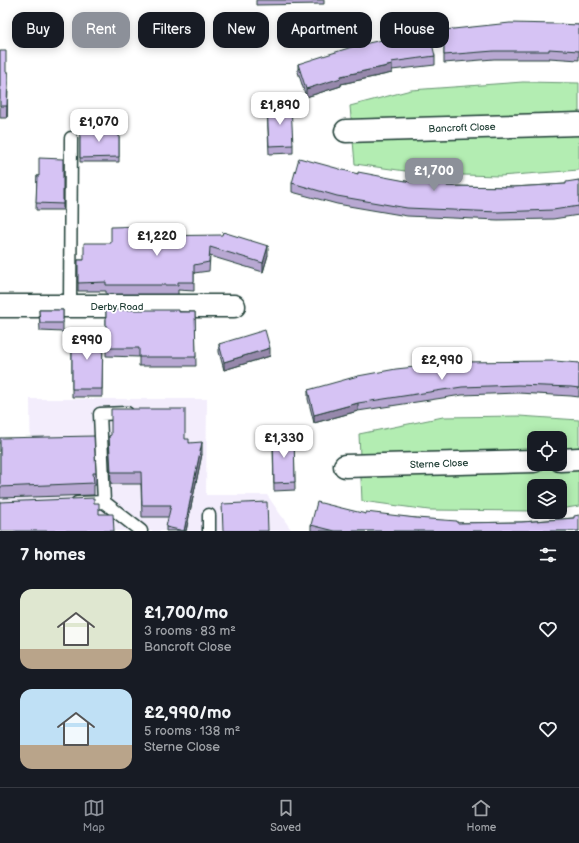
<!DOCTYPE html>
<meta charset="utf-8">
<style>
:root{--surface:#171b24;--page:#20242c;--text:#f1f3f6;--muted:#9ea1a6;--line:#363941;--accent:#8c9099}
body{margin:0;font-family:"Balsamiq Sans",sans-serif;background:var(--page);color:var(--text);height:100vh;display:flex;flex-direction:column;font-size:15px;white-space:nowrap}
*{box-sizing:border-box;margin:0}
p{font-size:13px;color:var(--muted)}
.icon{flex:none;width:22px;height:22px;fill:none;stroke:currentColor;stroke-width:2;stroke-linecap:round;stroke-linejoin:round}
.map{position:relative;height:531px;overflow:hidden}
.side{display:flex;flex-direction:column;background:var(--surface);flex:1}
.side>*{flex:none}
.banner{position:absolute;left:12px;top:12px;width:555px;height:36px;display:flex;gap:8px}
.tools{position:absolute;left:527px;top:431px;display:grid;gap:8px}
.tools a{display:grid;place-items:center;width:40px;height:40px;border-radius:8px;background:var(--surface);box-shadow:0 2px 10px #0003;font-size:20px}
.price{position:absolute;translate:-50% -34px;padding:0 9px;border-radius:8px;background:#fff;color:#222;font-size:13px;line-height:26px;filter:drop-shadow(0 1px 2px #0008)}
.price::after{content:'';position:absolute;left:50%;top:24px;width:12px;height:9px;margin-left:-6px;background:inherit;clip-path:polygon(0 0,100% 0,50% 100%)}
.price.selected{background:var(--accent);color:#fff}
ul{padding:0;list-style:none}
li{display:flex;align-items:center;gap:12px;height:100px;padding:0 20px}
li span{display:grid;place-items:center;flex:none;width:112px;height:80px;border-radius:12px;color:#555}
li>.icon{margin-inline-start:auto}
span .icon{width:48px;height:48px;fill:#fffc;stroke-width:1}
li b{font-size:17px}
h2{display:flex;justify-content:space-between;align-items:center;height:48px;padding:0 20px;font-size:17px}
.pill{padding:0 14px;border-radius:12px;background:var(--surface);box-shadow:0 2px 10px #0003;font-size:14px;line-height:36px}
.pill.selected{background:var(--accent);color:#fff}
.menu{display:flex;justify-content:space-around;align-items:center;height:56px;border-top:1px solid var(--line);background:var(--surface);font-size:11px;color:var(--muted)}
.menu a{display:grid;justify-items:center;gap:2px}
.menu .selected{color:var(--accent)}
.map>svg:first-child{display:block}
</style>
<div class="map">
<svg width="579" height="531" viewBox="0 0 579 531">
<rect width="100%" height="100%" fill="#fff"/>
<filter id="ink" filterUnits="userSpaceOnUse"><feTurbulence type="fractalNoise" baseFrequency=".025" numOctaves="2"/><feDisplacementMap in="SourceGraphic" scale="8" xChannelSelector="R" yChannelSelector="G"/><feConvolveMatrix kernelMatrix="1 2 1 2 8 2 1 2 1" color-interpolation-filters="sRGB"/></filter>
<g filter="url(#ink)">
<path fill="#f3edfc" d="M 30,399 L 207,399 L 206,495 L 267,495 L 292,531 L 0,531 L 0,489 L 31,488 Z"/>
<path fill="#b3edb2" stroke="#699573" fill-rule="evenodd" d="M 523,82 L 579,83 L 579,170 L 500,176 L 427,174 L 355,164 L 350,106 L 411,90 Z
M 519,416 L 579,420 L 579,506 L 560,509 L 560,486 L 534,486 L 534,511 L 429,510 L 362,501 L 359,434 L 443,417 ZM 534,438 L 560,438 L 560,464 L 534,464 Z"/>
<g fill="none" stroke-linecap="round" stroke-linejoin="round">
<g stroke="#1f3d34" stroke-width="15">
<path id="lane" d="M 70,306 L 71,138
M 104,502 L 141,531
M 77,503 L 104,502 L 100,414 L 127,413
M 209,531 L 209,515"/>
</g>
<g stroke="#1f3d34" stroke-width="25">
<path id="street" d="M 346,131 L 579,124
M 0,306 L 234,306
M 560,460 L 579,459
M 345,466 L 534,461"/>
</g>
<use href="#lane" stroke="#fff" stroke-width="12"/>
<use href="#street" stroke="#fff" stroke-width="22"/>
</g>
<path fill="#b8a8d2" stroke="#1f3d34" d="M 256,0 L 324,0 L 324,4 L 256,5 Z
M 579,25 L 579,60 L 549,58 L 549,59 L 494,59 L 444,63 L 444,30 Z
M 0,51 L 6,72 L 8,83 L 7,118 L 0,118 Z
M 435,56 L 435,65 L 392,70 L 392,73 L 341,84 L 341,86 L 306,97 L 298,72 L 298,64 Z
M 267,106 L 293,145 L 293,153 L 269,154 Z
M 80,129 L 119,129 L 119,162 L 80,162 Z
M 63,159 L 63,210 L 36,210 L 37,176 L 39,176 Z
M 358,174 L 411,182 L 447,186 L 513,187 L 566,184 L 579,180 L 579,215 L 553,219 L 498,220 L 407,216 L 337,204 L 292,192 L 292,183 Z
M 146,236 L 268,255 L 263,272 L 210,256 L 209,271 L 194,273 L 194,291 L 178,290 L 178,294 L 106,294 L 106,291 L 78,291 L 78,260 L 84,260 L 111,243 Z
M 39,310 L 63,310 L 63,332 L 40,331 Z
M 106,310 L 195,312 L 196,366 L 139,366 L 139,357 L 106,356 Z
M 72,334 L 103,334 L 102,397 L 72,397 Z
M 219,344 L 270,356 L 224,370 L 219,352 Z
M 579,363 L 579,397 L 571,396 L 518,393 L 462,395 L 358,411 L 314,423 L 308,399 L 308,390 Z
M 294,435 L 295,490 L 274,491 L 273,444 Z
M 109,436 L 185,439 L 202,454 L 186,531 L 166,531 L 166,527 L 169,517 L 142,517 L 141,484 L 111,484 Z
M 0,438 L 96,473 L 96,485 L 94,485 L 94,495 L 0,498 Z
M 366,514 L 416,518 L 457,523 L 522,522 L 574,518 L 579,531 L 311,531 L 311,525 Z"/>
<path fill="#9688ab" stroke="#1f3d34" d="M 392,65 L 392,73 L 341,84 L 341,86 L 306,97 L 306,89 L 341,76 Z
M 8,72 L 8,83 L 7,118 L 7,106 Z
M 268,246 L 268,255 L 263,272 L 263,263 Z
M 270,348 L 270,356 L 224,370 L 224,362 Z
M 358,403 L 358,411 L 314,423 L 314,415 Z
M 202,442 L 202,454 L 186,531 L 184,531 Z"/>
<path fill="#d6c3f4" stroke="#1f3d34" d="M 510,23 L 557,24 L 579,25 L 579,51 L 549,49 L 549,51 L 494,51 L 444,55 L 444,30 Z
M 429,31 L 435,56 L 391,62 L 392,65 L 341,76 L 341,78 L 306,89 L 298,64 L 355,46 L 404,35 Z
M 0,51 L 6,51 L 6,72 L 8,72 L 7,106 L 0,106 Z
M 291,105 L 293,145 L 269,146 L 267,106 Z
M 80,129 L 119,129 L 119,157 L 80,158 Z
M 39,158 L 63,159 L 63,204 L 36,203 L 37,176 L 39,176 Z
M 299,158 L 358,174 L 358,172 L 411,182 L 447,184 L 447,186 L 513,187 L 566,184 L 566,182 L 579,180 L 579,206 L 553,210 L 498,212 L 407,208 L 337,196 L 292,183 Z
M 146,226 L 146,236 L 222,235 L 223,232 L 268,246 L 263,263 L 210,247 L 209,262 L 194,265 L 194,282 L 178,282 L 178,285 L 106,285 L 106,282 L 78,283 L 78,260 L 84,260 L 84,243 L 111,243 L 111,227 Z
M 39,310 L 63,310 L 63,323 L 40,323 Z
M 106,310 L 179,310 L 179,312 L 195,312 L 196,357 L 139,357 L 139,348 L 106,348 Z
M 265,330 L 270,348 L 224,362 L 219,344 Z
M 72,334 L 103,334 L 102,389 L 72,389 Z
M 555,361 L 579,363 L 579,388 L 571,387 L 518,385 L 462,387 L 358,403 L 314,415 L 308,390 L 358,376 L 396,369 L 462,362 Z
M 111,409 L 185,409 L 185,439 L 189,439 L 189,443 L 202,442 L 184,531 L 166,527 L 171,505 L 142,505 L 141,472 L 111,472 L 109,436 L 111,435 Z
M 294,435 L 295,482 L 274,483 L 273,436 Z
M 94,436 L 96,473 L 93,473 L 94,483 L 0,487 L 0,438 Z
M 94,498 L 94,503 L 99,503 L 99,514 L 113,514 L 114,531 L 0,531 L 0,502 Z
M 267,502 L 268,531 L 223,531 L 222,504 Z
M 317,502 L 366,514 L 366,512 L 416,518 L 457,521 L 457,523 L 522,522 L 574,518 L 574,516 L 579,515 L 579,531 L 335,531 L 311,525 Z"/>
</g>
<g text-anchor="middle" stroke-width="3.5" stroke-linejoin="round" paint-order="stroke">
<g font-size="10" fill="#1f3d34" stroke="#fff">
<text transform="translate(462 127) rotate(-2)" y="4">Bancroft Close</text>
<text x="117" y="310">Derby Road</text>
<text transform="translate(439 463) rotate(-2)" y="4">Sterne Close</text>
</g>
</g>
</svg>
<div class="tools">
<a><svg class="icon" aria-label="locate" viewBox="0 0 24 24"><circle cx="12" cy="12" r="6"/><path d="M12 2v4M12 18v4M2 12h4M18 12h4"/></svg></a>
<a><svg class="icon" aria-label="layers" viewBox="0 0 24 24"><path d="M12 4l9 5-9 5-9-5zM3 14l9 5 9-5"/></svg></a>
</div>
<b class="price" style="left:280px;top:126px">£1,890</b>
<b class="price" style="left:99px;top:143px">£1,070</b>
<b class="price selected" style="left:434px;top:192px">£1,700</b>
<b class="price" style="left:157px;top:257px">£1,220</b>
<b class="price" style="left:87px;top:361px">£990</b>
<b class="price" style="left:442px;top:381px">£2,990</b>
<b class="price" style="left:284px;top:459px">£1,330</b>
<div class="banner">
<a class="pill">Buy</a>
<a class="pill selected">Rent</a>
<a class="pill">Filters</a>
<a class="pill">New</a>
<a class="pill">Apartment</a>
<a class="pill">House</a>
</div>
</div>
<section class="side">
<h2>7 homes<svg class="icon" aria-label="filters" viewBox="0 0 24 24"><path d="M4 7h16M4 17h16"/><circle cx="9" cy="7" r="2"/><circle cx="15" cy="17" r="2"/></svg></h2>
<ul>
<li><span style="background:linear-gradient(#dfe7d0 75%,#b9a48a 0)"><svg class="icon" aria-label="home" viewBox="0 0 24 24"><path d="M3 11l9-7 9 7M6 9v11h12V9"/></svg></span><div><b>£1,700/mo</b><p>3 rooms · 83 m²</p><p>Bancroft Close</p></div><svg class="icon" aria-label="heart" viewBox="0 0 24 24"><path d="M12 20l-8-8c-3-5 5-10 8-4 3-6 11-1 8 4z"/></svg></li>
<li><span style="background:linear-gradient(#bfe0f5 70%,#b9a48a 0)"><svg class="icon" aria-label="home" viewBox="0 0 24 24"><path d="M3 11l9-7 9 7M6 9v11h12V9"/></svg></span><div><b>£2,990/mo</b><p>5 rooms · 138 m²</p><p>Sterne Close</p></div><svg class="icon" aria-label="heart" viewBox="0 0 24 24"><path d="M12 20l-8-8c-3-5 5-10 8-4 3-6 11-1 8 4z"/></svg></li>
</ul>
</section>
<nav class="menu">
<a class="selected"><svg class="icon" aria-label="map" viewBox="0 0 24 24"><path d="M3 6l6-2 6 2 6-2v14l-6 2-6-2-6 2zM9 4v14M15 6v14"/></svg>Map</a>
<a><svg class="icon" aria-label="saved" viewBox="0 0 24 24"><path d="M7 4h10v16l-5-4-5 4z"/></svg>Saved</a>
<a><svg class="icon" aria-label="home" viewBox="0 0 24 24"><path d="M3 11l9-7 9 7M6 9v11h12V9"/></svg>Home</a>
</nav>
